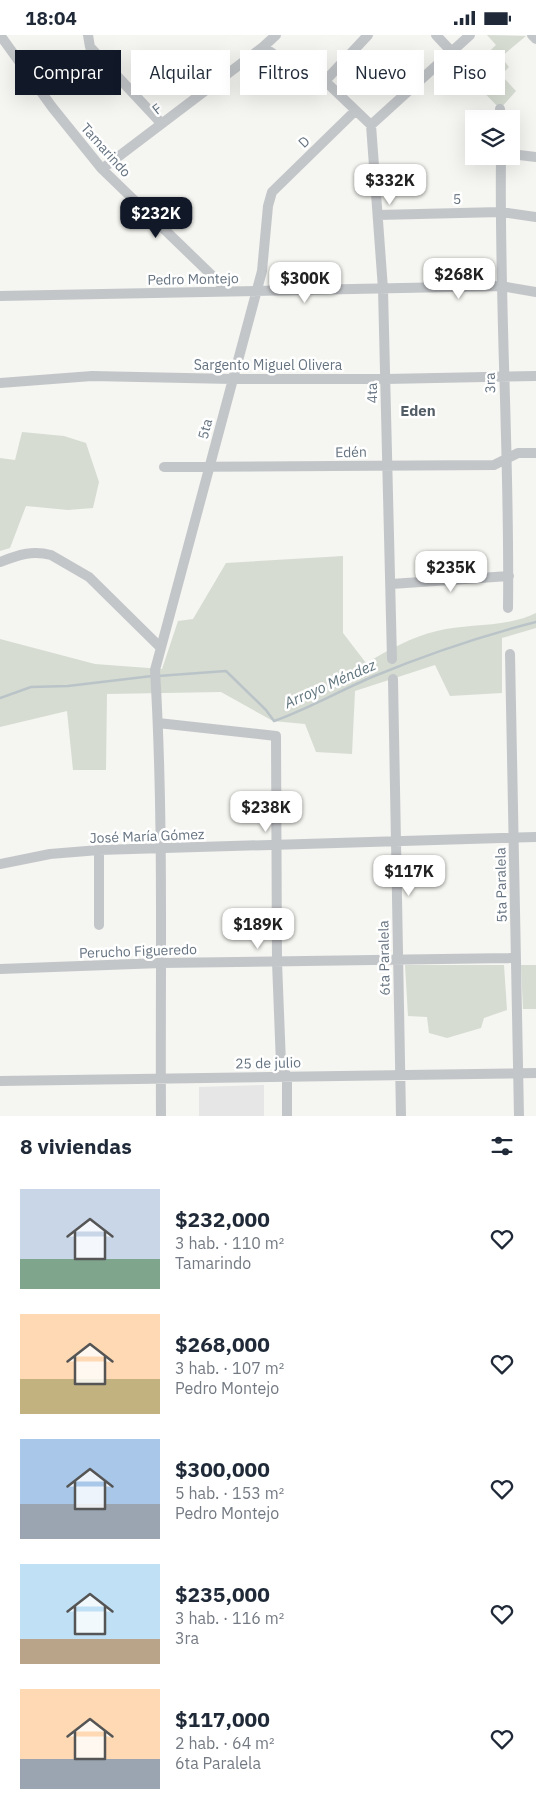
<!DOCTYPE html>
<html lang="es">
<meta charset="utf-8">
<style>
:root{--surface:#fff;--page:#f2f2f3;--text:#1f2937;--muted:#747a83;--accent:#111827}
body{margin:0;font-family:"IBM Plex Sans",sans-serif;background:var(--page);color:var(--text);height:100vh;display:flex;flex-direction:column;font-size:19px;white-space:nowrap}
*{box-sizing:border-box;margin:0}
p{font-size:16px;color:var(--muted)}
.icon{flex:none;width:28px;height:28px;fill:none;stroke:currentColor;stroke-width:2;stroke-linecap:round;stroke-linejoin:round}
.map{position:relative;height:1081px;overflow:hidden}
.panel{display:flex;flex-direction:column;background:var(--surface);flex:1}
.panel>*{flex:none}
.hud{position:absolute;left:15px;top:15px;width:506px;height:45px;display:flex;gap:10px}
.fabs{position:absolute;left:465px;top:75px;display:grid;gap:10px}
.fabs a{display:grid;place-items:center;width:55px;height:55px;border-radius:0px;background:var(--surface);box-shadow:0 5px 20px #0002;font-size:25px}
.price{position:absolute;translate:-50% -42px;padding:0 11px;border-radius:10px;background:#fff;color:#222;font-size:16px;line-height:32px;filter:drop-shadow(0 1px 2px #0008)}
.price::after{content:'';position:absolute;left:50%;top:30px;width:15px;height:11px;margin-left:-8px;background:inherit;clip-path:polygon(0 0,100% 0,50% 100%)}
.price.current{background:var(--accent);color:#fff}
ul{padding:0;list-style:none}
li{display:flex;align-items:center;gap:15px;height:125px;padding:0 20px}
li span{display:grid;place-items:center;flex:none;width:140px;height:100px;border-radius:0px;color:#555}
li>.icon{margin-inline-start:auto}
span .icon{width:60px;height:60px;fill:#fffc;stroke-width:1}
li b{font-size:21px}
h2{display:flex;justify-content:space-between;align-items:center;height:60px;padding:0 20px;font-size:21px}
.tag{padding:0 18px;border-radius:0px;background:var(--surface);box-shadow:0 5px 20px #0002;font-size:18px;line-height:45px}
.tag.current{background:var(--accent);color:#fff}
.status{display:flex;justify-content:space-between;align-items:center;height:35px;padding:0 25px;background:var(--surface);direction:ltr}
.status svg{height:14px;fill:currentColor}
.map>svg:first-child{display:block}
</style>
<div class="status"><b>18:04</b><svg viewBox="0 0 49 12"><path d="M0 12V9h3v3zM5 12V6h3v6zM10 12V3h3v9zM15 12V0h3v12zM26 1h20v11H26zM47 4h2v5h-2z"/></svg></div>
<div class="map">
<svg width="536" height="1081" viewBox="0 0 536 1081">
<rect width="100%" height="100%" fill="#f5f5f1"/>
<path fill="#e5e6e5" d="M 264,1050 L 264,1081 L 199,1081 L 199,1052 Z"/>
<path fill="#d6dcd2" d="M 487,0 L 526,1 L 501,22 L 509,32 L 501,40 L 516,56 L 500,74 L 466,39 L 496,10 Z
M 22,397 L 64,401 L 86,408 L 99,447 L 93,473 L 68,475 L 26,471 L 10,513 L 0,516 L 0,423 L 15,425 Z
M 343,521 L 343,598 L 366,628 C 389,615 411,602 437,596 C 469,588 506,593 536,578 L 536,593 L 502,603 L 502,658 L 450,661 L 435,630 L 355,656 L 352,719 L 316,717 L 305,689 L 273,686 L 221,657 L 107,659 L 106,735 L 73,735 L 67,676 L 0,692 L 0,604 L 95,629 L 162,634 L 178,586 L 193,584 L 226,528 Z
M 405,930 L 504,930 L 507,975 L 484,983 L 481,993 L 447,1003 L 429,998 L 427,982 L 408,981 Z
M 521,930 L 536,930 L 536,974 L 523,974 Z"/>
<g fill="none" stroke-linecap="round" stroke-linejoin="round">
<path stroke="#bac4c8" stroke-width="2.5" d="M 158,641 L 226,636 L 266,675 L 274,686 C 308,674 339,656 372,642 C 425,620 481,601 536,587
M 0,663 L 31,652 L 68,651 L 152,641"/>
<path stroke="#c3c6c9" stroke-width="10" d="M 0,0 L 52,72 L 102,134 L 228,256
M 88,0 L 90,12 L 161,88
M 436,0 L 452,17
M 532,0 L 536,4
M 263,12 L 297,35 L 325,46 L 371,90
M 325,46 L 368,0
M 500,74 L 501,84
M 371,90 L 383,254 L 392,624
M 371,90 L 470,0
M 511,119 L 536,122
M 501,121 C 499,272 510,422 508,573
M 102,134 L 263,12 L 276,0
M 378,180 L 501,177 L 536,182
M 0,261 L 501,251 L 536,257
M 0,348 L 92,341 L 232,344 L 386,344 L 536,341
M 164,432 L 494,430 L 518,418 L 536,418
M 0,527 C 18,520 32,515 51,520 L 89,542 L 161,613
M 391,549 L 509,541
M 510,619 L 519,1081
M 393,644 L 401,1081
M 158,688 L 276,701 L 277,927 L 281,1029 L 287,1042 L 287,1081
M 99,815 L 99,890
M 0,829 L 50,819 L 99,815 L 536,802
M 0,934 L 161,928 L 516,923
M 0,1046 L 536,1038
M 161,1081 C 160,933 164,784 155,635 L 262,236 L 268,171 L 272,157 L 355,76"/>
</g>
<g text-anchor="middle" stroke-width="5" stroke-linejoin="round" paint-order="stroke">
<g font-size="14" fill="#657381" stroke="#fff">
<text transform="translate(157 74) rotate(-38)" y="5">F</text>
<text transform="translate(304 107) rotate(-44)" y="5">D</text>
<text transform="translate(106 115) rotate(48)" y="5">Tamarindo</text>
<text transform="translate(457 164) rotate(-1)" y="5">5</text>
<text transform="translate(193 244) rotate(-1)" y="5">Pedro Montejo</text>
<text x="268" y="335">Sargento Miguel Olivera</text>
<text transform="translate(490 348) rotate(-92)" y="5">3ra</text>
<text transform="translate(372 358) rotate(-92)" y="5">4ta</text>
<text transform="translate(205 394) rotate(-75)" y="5">5ta</text>
<text transform="translate(351 417) rotate(-1)" y="5">Edén</text>
<text transform="translate(147 801) rotate(-2)" y="5">José María Gómez</text>
<text transform="translate(501 850) rotate(-91)" y="5">5ta Paralela</text>
<text transform="translate(138 916) rotate(-2)" y="5">Perucho Figueredo</text>
<text transform="translate(384 923) rotate(-91)" y="5">6ta Paralela</text>
<text transform="translate(268 1028) rotate(-1)" y="5">25 de julio</text>
</g>
<g font-size="15" font-weight="bold" fill="#535d66" stroke="#fff">
<text x="418" y="381">Eden</text>
</g>
<g font-size="15" font-style="italic" fill="#61757e" stroke="#fff">
<text transform="translate(330 649) rotate(-24)" y="5">Arroyo Méndez</text>
</g>
</g>
</svg>
<div class="fabs">
<a><svg class="icon" aria-label="layers" viewBox="0 0 24 24"><path d="M12 4l9 5-9 5-9-5zM3 14l9 5 9-5"/></svg></a>
</div>
<b class="price" style="left:390px;top:171px">$332K</b>
<b class="price current" style="left:156px;top:204px">$232K</b>
<b class="price" style="left:459px;top:265px">$268K</b>
<b class="price" style="left:305px;top:269px">$300K</b>
<b class="price" style="left:451px;top:558px">$235K</b>
<b class="price" style="left:266px;top:798px">$238K</b>
<b class="price" style="left:409px;top:862px">$117K</b>
<b class="price" style="left:258px;top:915px">$189K</b>
<div class="hud">
<a class="tag current">Comprar</a>
<a class="tag">Alquilar</a>
<a class="tag">Filtros</a>
<a class="tag">Nuevo</a>
<a class="tag">Piso</a>
</div>
</div>
<section class="panel">
<h2>8 viviendas<svg class="icon" aria-label="filters" viewBox="0 0 24 24"><path d="M4 7h16M4 17h16"/><circle cx="9" cy="7" r="2"/><circle cx="15" cy="17" r="2"/></svg></h2>
<ul>
<li><span style="background:linear-gradient(#c9d6e8 70%,#7fa58c 0)"><svg class="icon" aria-label="home" viewBox="0 0 24 24"><path d="M3 11l9-7 9 7M6 9v11h12V9"/></svg></span><div><b>$232,000</b><p>3 hab. · 110 m²</p><p>Tamarindo</p></div><svg class="icon" aria-label="heart" viewBox="0 0 24 24"><path d="M12 20l-8-8c-3-5 5-10 8-4 3-6 11-1 8 4z"/></svg></li>
<li><span style="background:linear-gradient(#ffd9b3 65%,#c2b280 0)"><svg class="icon" aria-label="home" viewBox="0 0 24 24"><path d="M3 11l9-7 9 7M6 9v11h12V9"/></svg></span><div><b>$268,000</b><p>3 hab. · 107 m²</p><p>Pedro Montejo</p></div><svg class="icon" aria-label="heart" viewBox="0 0 24 24"><path d="M12 20l-8-8c-3-5 5-10 8-4 3-6 11-1 8 4z"/></svg></li>
<li><span style="background:linear-gradient(#a9c7e8 65%,#9aa5b1 0)"><svg class="icon" aria-label="home" viewBox="0 0 24 24"><path d="M3 11l9-7 9 7M6 9v11h12V9"/></svg></span><div><b>$300,000</b><p>5 hab. · 153 m²</p><p>Pedro Montejo</p></div><svg class="icon" aria-label="heart" viewBox="0 0 24 24"><path d="M12 20l-8-8c-3-5 5-10 8-4 3-6 11-1 8 4z"/></svg></li>
<li><span style="background:linear-gradient(#bfe0f5 75%,#b9a48a 0)"><svg class="icon" aria-label="home" viewBox="0 0 24 24"><path d="M3 11l9-7 9 7M6 9v11h12V9"/></svg></span><div><b>$235,000</b><p>3 hab. · 116 m²</p><p>3ra</p></div><svg class="icon" aria-label="heart" viewBox="0 0 24 24"><path d="M12 20l-8-8c-3-5 5-10 8-4 3-6 11-1 8 4z"/></svg></li>
<li><span style="background:linear-gradient(#ffd9b3 70%,#9aa5b1 0)"><svg class="icon" aria-label="home" viewBox="0 0 24 24"><path d="M3 11l9-7 9 7M6 9v11h12V9"/></svg></span><div><b>$117,000</b><p>2 hab. · 64 m²</p><p>6ta Paralela</p></div><svg class="icon" aria-label="heart" viewBox="0 0 24 24"><path d="M12 20l-8-8c-3-5 5-10 8-4 3-6 11-1 8 4z"/></svg></li>
</ul>
</section>
